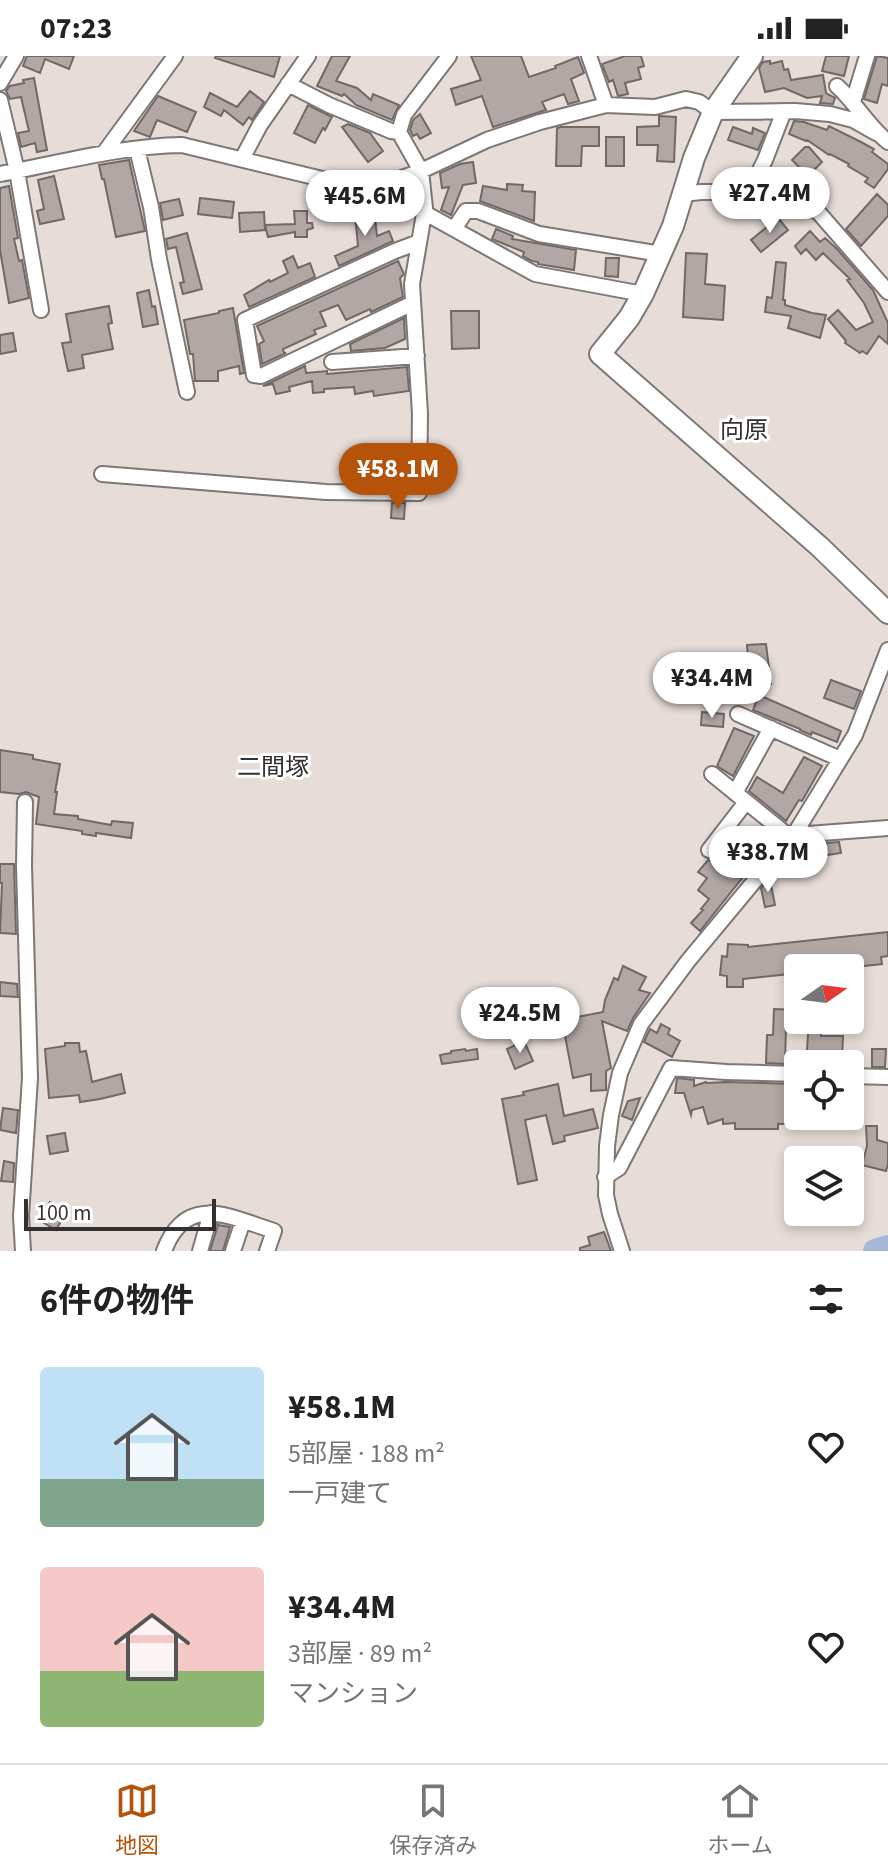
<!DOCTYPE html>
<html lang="ja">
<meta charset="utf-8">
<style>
:root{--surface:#fff;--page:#f2f2f2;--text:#222;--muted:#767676;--line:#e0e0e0;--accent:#b45309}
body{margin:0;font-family:"Source Sans 3","Noto Sans JP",sans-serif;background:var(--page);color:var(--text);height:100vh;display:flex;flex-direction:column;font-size:30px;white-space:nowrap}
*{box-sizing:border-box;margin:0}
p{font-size:26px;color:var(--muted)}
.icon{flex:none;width:44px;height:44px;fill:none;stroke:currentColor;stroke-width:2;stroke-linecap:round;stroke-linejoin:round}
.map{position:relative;height:1195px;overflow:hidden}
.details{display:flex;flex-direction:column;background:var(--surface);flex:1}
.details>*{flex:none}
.needle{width:52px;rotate:76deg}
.fabs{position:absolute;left:784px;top:898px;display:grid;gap:16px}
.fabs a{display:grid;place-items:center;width:80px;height:80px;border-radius:8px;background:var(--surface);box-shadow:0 4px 12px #0003;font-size:40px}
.scale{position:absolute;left:24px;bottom:20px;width:192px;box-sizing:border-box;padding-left:8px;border:4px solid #34302f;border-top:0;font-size:22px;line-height:28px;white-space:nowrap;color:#34302f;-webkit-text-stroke:6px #fff;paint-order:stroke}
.price{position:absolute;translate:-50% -68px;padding:0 18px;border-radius:28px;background:#fff;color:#222;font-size:26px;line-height:52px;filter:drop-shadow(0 2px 4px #0008)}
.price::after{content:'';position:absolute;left:50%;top:48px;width:24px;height:18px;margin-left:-12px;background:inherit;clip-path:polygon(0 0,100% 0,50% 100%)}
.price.selected{background:var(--accent);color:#fff}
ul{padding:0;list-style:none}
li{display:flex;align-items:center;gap:24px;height:200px;padding:0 40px}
li span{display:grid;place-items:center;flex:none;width:224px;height:160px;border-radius:8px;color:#555}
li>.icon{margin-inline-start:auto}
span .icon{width:96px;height:96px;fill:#fffc;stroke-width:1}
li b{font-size:34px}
h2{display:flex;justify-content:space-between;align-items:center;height:96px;padding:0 40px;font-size:34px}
.status{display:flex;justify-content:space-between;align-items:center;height:56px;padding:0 40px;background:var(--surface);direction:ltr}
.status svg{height:22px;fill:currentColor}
.tab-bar{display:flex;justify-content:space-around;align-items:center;height:112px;border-top:2px solid var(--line);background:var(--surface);font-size:22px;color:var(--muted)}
.tab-bar a{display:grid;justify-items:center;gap:4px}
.tab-bar .selected{color:var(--accent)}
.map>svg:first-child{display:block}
</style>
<div class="status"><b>07:23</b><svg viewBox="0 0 49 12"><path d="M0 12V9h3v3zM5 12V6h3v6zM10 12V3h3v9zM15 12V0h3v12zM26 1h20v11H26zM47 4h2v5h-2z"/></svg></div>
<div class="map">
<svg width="888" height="1195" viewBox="0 0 888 1195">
<rect width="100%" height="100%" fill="#e6dcd8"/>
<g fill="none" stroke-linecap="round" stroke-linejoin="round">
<path stroke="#a7b9da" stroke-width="24" d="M 875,1195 L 888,1191"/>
</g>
<path fill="#b1a7a5" stroke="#726967" stroke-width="2" d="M 27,0 L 74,0 L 69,13 L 45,3 L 40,17 L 23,10 Z
M 216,0 L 280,0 L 274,21 L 215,2 Z
M 332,0 L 350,0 L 336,25 L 357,32 L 371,44 L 373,38 L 399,49 L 392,64 L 356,49 L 344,38 L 342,40 L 317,30 Z
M 471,0 L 521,0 L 529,21 L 556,12 L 555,10 L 578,1 L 584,17 L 571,23 L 579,45 L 568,48 L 564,38 L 542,46 L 546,54 L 493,71 L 482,40 L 456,49 L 451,33 L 481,24 Z
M 625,0 L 641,0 L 644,10 L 638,12 L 641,23 L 625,27 L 628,38 L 618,40 L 613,24 L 609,26 L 602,8 Z
M 826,0 L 849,0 L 844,20 L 822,15 Z
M 877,0 L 888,2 L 888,30 L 882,28 L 877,47 L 864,43 Z
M 770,5 L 770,8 L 782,5 L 784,14 L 788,13 L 791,24 L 823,19 L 826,37 L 835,42 L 833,48 L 820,47 L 822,40 L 807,42 L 784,32 L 765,36 L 759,12 L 763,6 Z
M 34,22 L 47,94 L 37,96 L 35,87 L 21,91 L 18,77 L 29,75 L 21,41 L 10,43 L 6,35 L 10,30 L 24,27 L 23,24 Z
M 250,35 L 264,46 L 252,64 L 249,61 L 243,69 L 224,54 L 221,60 L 204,51 L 210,37 L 237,51 Z
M 158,40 L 196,56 L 187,76 L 157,64 L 150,81 L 134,75 Z
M 308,49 L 332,61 L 325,74 L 323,72 L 315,87 L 294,77 Z
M 420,58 L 431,77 L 420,83 L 417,78 L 413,80 L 410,74 L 413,64 Z
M 659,60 L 676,61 L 674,106 L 657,105 L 658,89 L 637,89 L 637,71 L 659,70 Z
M 794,65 L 804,66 L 827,74 L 829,70 L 861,86 L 874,93 L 872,96 L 888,108 L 888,113 L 874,132 L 865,126 L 868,122 L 848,110 L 849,108 L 830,98 L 829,99 L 807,84 L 806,85 L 789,78 Z
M 348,68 L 370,77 L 383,95 L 368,106 L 342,71 Z
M 561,71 L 599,71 L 599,90 L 582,90 L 581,110 L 556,110 L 557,72 Z
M 733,71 L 752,78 L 753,72 L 765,77 L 758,94 L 728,84 Z
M 606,81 L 624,81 L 624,110 L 606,110 Z
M 805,91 L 809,91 L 822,106 L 808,120 L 792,104 Z
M 129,104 L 145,175 L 116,181 L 104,123 L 102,123 L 99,109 Z
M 473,106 L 476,127 L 463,129 L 451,159 L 441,154 L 449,131 L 442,132 L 440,117 L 460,108 Z
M 54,120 L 64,163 L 40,168 L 37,155 L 44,153 L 38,124 Z
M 507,128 L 523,129 L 522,135 L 535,136 L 534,165 L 480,145 L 483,130 L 507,134 Z
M 9,130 L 18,182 L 14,183 L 19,205 L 22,204 L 29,242 L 9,247 L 0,194 L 0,132 Z
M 877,138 L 888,149 L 888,160 L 861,190 L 846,173 Z
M 200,142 L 234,146 L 232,162 L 198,158 Z
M 179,143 L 183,159 L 163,164 L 160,147 Z
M 374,154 L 377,180 L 389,175 L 393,185 L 339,210 L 335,200 L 358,190 L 355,157 Z
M 294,155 L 307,155 L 307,167 L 312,167 L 313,172 L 307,174 L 307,181 L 295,181 L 295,176 L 268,181 L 265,169 L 295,168 Z
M 264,156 L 265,174 L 240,176 L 239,157 Z
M 778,162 L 788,174 L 761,196 L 751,184 Z
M 496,173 L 513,180 L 512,183 L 576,194 L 574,214 L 538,208 L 538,206 L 532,205 L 523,200 L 524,196 L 492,183 Z
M 810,175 L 820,186 L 825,182 L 837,193 L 873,234 L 888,267 L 888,288 L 879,280 L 867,298 L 862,295 L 860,297 L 845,287 L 846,285 L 828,263 L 838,254 L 856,274 L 873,266 L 864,247 L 847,224 L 850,223 L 823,197 L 816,204 L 806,193 L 801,198 L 795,190 Z
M 187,177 L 202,233 L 183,238 L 180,227 L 184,226 L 176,191 L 168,193 L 166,183 Z
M 686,197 L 707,198 L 705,228 L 725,230 L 723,264 L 683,261 Z
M 293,200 L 298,212 L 310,207 L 315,221 L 249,251 L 244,239 L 269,224 L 270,226 L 288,217 L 283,205 Z
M 606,202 L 619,202 L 618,221 L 605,220 Z
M 398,205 L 404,218 L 400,222 L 403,241 L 371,256 L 370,253 L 346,264 L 338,249 L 320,256 L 326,270 L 314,274 L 316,278 L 283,293 L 284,297 L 286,297 L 262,308 L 259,288 L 264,285 L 257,270 Z
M 776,206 L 786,207 L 783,244 L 785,244 L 785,249 L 812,257 L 826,259 L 820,282 L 788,272 L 791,260 L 765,256 L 767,241 L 772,242 Z
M 149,234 L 152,251 L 155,250 L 158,268 L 143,271 L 137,237 Z
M 109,250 L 112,267 L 108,268 L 113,293 L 82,299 L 84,312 L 68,315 L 62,287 L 71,286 L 66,258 Z
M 233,252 L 244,317 L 240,318 L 239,310 L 218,315 L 218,325 L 195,325 L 193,298 L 190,298 L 184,264 L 219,257 L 219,255 Z
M 451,255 L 479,255 L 479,292 L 452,293 Z
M 404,262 L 405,283 L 385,292 L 351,295 L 350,288 Z
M 13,277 L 16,295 L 0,298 L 0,279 Z
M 305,310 L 306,317 L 327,315 L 327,318 L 407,311 L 409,335 L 374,340 L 373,335 L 355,338 L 354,331 L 324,333 L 324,336 L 313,337 L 312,325 L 289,331 L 290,335 L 276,338 L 273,328 L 263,330 Z
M 392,447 L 405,447 L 404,463 L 391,462 Z
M 766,588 L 771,628 L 756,629 L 754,602 L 748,603 L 747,589 Z
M 831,624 L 861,635 L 854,653 L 824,642 Z
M 759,639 L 841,675 L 837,686 L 812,676 L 811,679 L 800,674 L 800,673 L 753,654 Z
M 702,656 L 724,658 L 723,671 L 701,669 Z
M 734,672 L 754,680 L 733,720 L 717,710 Z
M 0,694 L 33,699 L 33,703 L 60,708 L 55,736 L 57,736 L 54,758 L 78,760 L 78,763 L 111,769 L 112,765 L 133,767 L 131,782 L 96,777 L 96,780 L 82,778 L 82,775 L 36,768 L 39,741 L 26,736 L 19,738 L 0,736 Z
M 804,701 L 822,710 L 802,745 L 799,744 L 786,765 L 749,735 L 757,721 L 783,737 Z
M 762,773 L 774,782 L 700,875 L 691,867 L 703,854 L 701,853 L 709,843 L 698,834 L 707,822 L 698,816 L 708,804 L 713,805 L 725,791 L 739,803 Z
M 839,786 L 841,797 L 801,803 L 799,789 Z
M 0,808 L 14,808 L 16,878 L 0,877 L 2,827 L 0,827 Z
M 768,824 L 770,824 L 775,849 L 765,851 L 761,832 Z
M 888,876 L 888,900 L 881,901 L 882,908 L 845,912 L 798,912 L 798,917 L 743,923 L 743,931 L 727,931 L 727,920 L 720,919 L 722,900 L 727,901 L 728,888 L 748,889 L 748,891 Z
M 623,910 L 646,921 L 639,934 L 650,937 L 633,962 L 627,975 L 602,965 L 611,1012 L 606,1015 L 606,1034 L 591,1035 L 591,1018 L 573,1022 L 562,964 L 603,956 L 605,944 L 614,922 L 618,924 Z
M 0,926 L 17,928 L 18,941 L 0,940 Z
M 774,953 L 798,954 L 798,971 L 786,970 L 785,1008 L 766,1007 L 767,979 L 773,979 Z
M 809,964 L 821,964 L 821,980 L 843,980 L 842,1004 L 818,1004 L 818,1008 L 806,1008 Z
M 661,968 L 670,973 L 668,978 L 680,985 L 672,1001 L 644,986 L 650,973 L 657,977 Z
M 524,985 L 533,1005 L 515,1013 L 507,993 Z
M 65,987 L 79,987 L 80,996 L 86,995 L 92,1026 L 121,1018 L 125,1037 L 100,1043 L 80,1046 L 79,1039 L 49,1042 L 45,993 L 65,990 Z
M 465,993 L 466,995 L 477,993 L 478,1003 L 442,1008 L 440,999 L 451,997 L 451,995 Z
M 872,993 L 886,993 L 885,1011 L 872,1011 Z
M 677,1022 L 694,1024 L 694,1030 L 706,1026 L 707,1027 L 726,1026 L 796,1028 L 798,1068 L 778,1068 L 778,1073 L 735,1073 L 735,1067 L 723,1068 L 723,1063 L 708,1068 L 703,1051 L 692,1054 L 691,1059 L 684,1037 L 675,1037 Z
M 558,1028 L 564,1060 L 593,1053 L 598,1072 L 564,1080 L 565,1085 L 553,1088 L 546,1059 L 525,1064 L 537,1124 L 518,1128 L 502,1043 L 524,1039 L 523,1036 Z
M 640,1042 L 632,1064 L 622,1060 L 628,1045 Z
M 3,1052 L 18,1054 L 16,1077 L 0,1074 Z
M 866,1070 L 877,1070 L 877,1084 L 888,1087 L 888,1108 L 886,1115 L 862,1109 L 867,1090 Z
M 65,1077 L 68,1095 L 50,1098 L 47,1080 Z
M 4,1105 L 14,1107 L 13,1126 L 1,1125 Z
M 50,1146 L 66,1156 L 56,1174 L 39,1164 Z
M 218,1169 L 230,1171 L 223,1195 L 210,1195 Z
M 604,1176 L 611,1195 L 580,1195 L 580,1192 L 590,1189 L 588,1181 Z"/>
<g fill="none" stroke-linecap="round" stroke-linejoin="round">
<g stroke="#7f7773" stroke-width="18">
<path id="street" d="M 589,0 L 606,49
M 0,27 L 16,0
M 288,28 L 329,49 L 391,75 L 399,76
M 837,30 C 856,47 868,70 888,86
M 0,44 L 17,115 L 41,254
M 853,46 L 867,0
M 137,93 L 151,151 L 159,203 L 187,336
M 104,97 L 175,0
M 242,103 L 260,69 L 308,0
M 0,118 C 60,107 121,90 182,89 L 347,129 L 377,131 L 421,115 L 487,84 L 540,66 L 606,49 L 655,51 L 686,43 L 699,46 L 713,56 L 795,55 L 830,58 L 853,64 L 876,77
M 756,124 L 801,144 L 819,157 L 888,236
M 683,138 L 701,136 L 749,136 L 765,104 L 784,55
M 425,157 L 535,218 L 643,238
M 454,173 L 466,155 L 478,155 L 539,178 L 661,198
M 413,247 L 261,320 L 254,319 L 245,264 L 395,195 L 419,186
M 332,306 L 417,300
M 102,418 L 326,436 L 419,437 L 420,358 L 412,228 L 425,152 L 421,115 L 399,76 L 404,59 L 449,0
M 738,658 L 840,703
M 712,718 L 791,782
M 735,737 L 771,672
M 797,774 L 808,778 L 888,772
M 709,794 L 746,746
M 850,1020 L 888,1021
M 605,1121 L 619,1112 L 671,1012 L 726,1016 L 798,1018
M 23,1195 L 21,1160 L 30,1022 L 24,810 L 25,746
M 164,1195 C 186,1136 230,1161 274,1175 L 267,1195
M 200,1195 L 211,1157
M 233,1195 L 243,1165
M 622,1195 L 610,1158 L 606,1139 L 607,1090 L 611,1059 L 620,1017 L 641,968 L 688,905 L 797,774 L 855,679 L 888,594"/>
</g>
<g stroke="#7f7773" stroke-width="24">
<path id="secondary" d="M 752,0 L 713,56 L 694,102 L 673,170 L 643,238 L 629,262 L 600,298 L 820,491 L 888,557"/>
</g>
<use href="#street" stroke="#fff" stroke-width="14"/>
<use href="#secondary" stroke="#fff" stroke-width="20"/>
</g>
<g text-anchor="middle" stroke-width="6" stroke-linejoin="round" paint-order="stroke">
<g font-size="24" fill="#34302f" stroke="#fff">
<text x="744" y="382">向原</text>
<text x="273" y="719">二間塚</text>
</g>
</g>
</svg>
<div class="fabs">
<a><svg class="needle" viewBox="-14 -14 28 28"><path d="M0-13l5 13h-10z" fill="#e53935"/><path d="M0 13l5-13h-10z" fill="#767676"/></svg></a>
<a><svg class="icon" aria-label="locate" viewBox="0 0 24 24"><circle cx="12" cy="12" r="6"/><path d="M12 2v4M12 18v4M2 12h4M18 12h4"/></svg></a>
<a><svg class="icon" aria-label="layers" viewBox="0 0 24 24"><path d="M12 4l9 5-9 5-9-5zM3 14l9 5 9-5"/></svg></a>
</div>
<div class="scale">100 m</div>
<b class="price" style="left:770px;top:179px">¥27.4M</b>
<b class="price" style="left:365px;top:182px">¥45.6M</b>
<b class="price selected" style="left:398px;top:455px">¥58.1M</b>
<b class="price" style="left:712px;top:664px">¥34.4M</b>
<b class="price" style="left:768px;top:838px">¥38.7M</b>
<b class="price" style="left:520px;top:999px">¥24.5M</b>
</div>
<section class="details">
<h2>6件の物件<svg class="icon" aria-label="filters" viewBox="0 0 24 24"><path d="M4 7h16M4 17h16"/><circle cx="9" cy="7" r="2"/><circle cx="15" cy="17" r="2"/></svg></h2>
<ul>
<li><span style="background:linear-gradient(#bfe0f5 70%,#7fa58c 0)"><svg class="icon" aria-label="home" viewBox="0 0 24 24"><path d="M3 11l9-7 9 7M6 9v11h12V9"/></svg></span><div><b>¥58.1M</b><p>5部屋 · 188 m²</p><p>一戸建て</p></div><svg class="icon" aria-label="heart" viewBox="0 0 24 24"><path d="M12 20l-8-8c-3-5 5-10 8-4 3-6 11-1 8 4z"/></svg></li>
<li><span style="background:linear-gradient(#f6c9c9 65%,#8fb573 0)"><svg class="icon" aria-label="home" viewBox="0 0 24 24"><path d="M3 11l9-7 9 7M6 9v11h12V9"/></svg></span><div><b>¥34.4M</b><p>3部屋 · 89 m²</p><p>マンション</p></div><svg class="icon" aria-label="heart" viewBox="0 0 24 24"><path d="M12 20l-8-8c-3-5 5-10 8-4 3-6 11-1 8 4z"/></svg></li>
</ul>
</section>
<nav class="tab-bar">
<a class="selected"><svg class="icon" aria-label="map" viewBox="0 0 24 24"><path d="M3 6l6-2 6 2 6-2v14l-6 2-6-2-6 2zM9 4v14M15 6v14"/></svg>地図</a>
<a><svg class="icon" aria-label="saved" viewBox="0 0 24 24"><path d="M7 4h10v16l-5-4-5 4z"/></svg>保存済み</a>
<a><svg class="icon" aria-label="home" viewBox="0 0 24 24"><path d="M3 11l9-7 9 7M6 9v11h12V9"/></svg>ホーム</a>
</nav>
